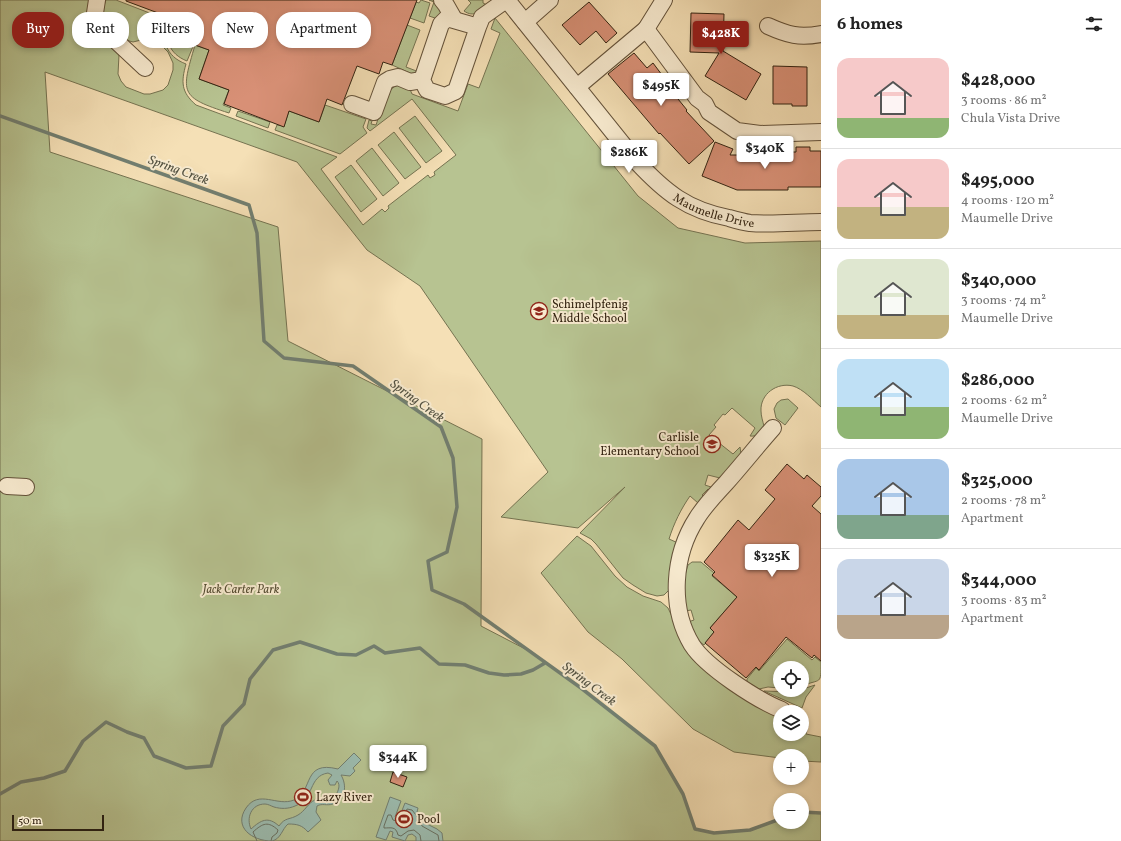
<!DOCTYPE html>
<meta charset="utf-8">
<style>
:root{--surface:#fff;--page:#f2f2f2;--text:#222;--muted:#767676;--line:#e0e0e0;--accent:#8f2418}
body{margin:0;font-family:Vollkorn,serif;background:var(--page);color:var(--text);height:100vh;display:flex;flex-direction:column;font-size:15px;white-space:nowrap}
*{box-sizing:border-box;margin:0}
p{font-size:13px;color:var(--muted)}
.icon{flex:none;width:22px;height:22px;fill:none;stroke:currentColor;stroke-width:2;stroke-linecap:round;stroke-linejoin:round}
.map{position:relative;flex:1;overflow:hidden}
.sheet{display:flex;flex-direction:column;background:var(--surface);width:300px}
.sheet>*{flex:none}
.hud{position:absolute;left:12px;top:12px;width:380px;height:36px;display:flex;gap:8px}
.tools{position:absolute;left:773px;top:661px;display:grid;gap:8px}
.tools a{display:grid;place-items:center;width:36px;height:36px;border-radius:50%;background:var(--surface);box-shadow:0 2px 6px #0003;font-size:20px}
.scale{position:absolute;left:12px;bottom:10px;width:92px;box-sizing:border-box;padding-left:4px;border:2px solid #332311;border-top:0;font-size:11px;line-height:14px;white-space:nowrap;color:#332311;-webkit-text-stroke:3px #f8ebd0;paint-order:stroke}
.price{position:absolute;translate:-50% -34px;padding:0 9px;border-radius:4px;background:#fff;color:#222;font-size:13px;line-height:26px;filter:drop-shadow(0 1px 2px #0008)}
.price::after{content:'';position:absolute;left:50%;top:24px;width:12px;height:9px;margin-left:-6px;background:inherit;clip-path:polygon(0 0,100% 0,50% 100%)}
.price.active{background:var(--accent);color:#fff}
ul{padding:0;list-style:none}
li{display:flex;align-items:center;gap:12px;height:100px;padding:0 16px}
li+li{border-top:1px solid var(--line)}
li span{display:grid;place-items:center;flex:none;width:112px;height:80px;border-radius:12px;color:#555}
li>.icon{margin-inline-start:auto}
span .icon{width:48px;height:48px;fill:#fffc;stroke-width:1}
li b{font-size:17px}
h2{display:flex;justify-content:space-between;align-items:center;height:48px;padding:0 16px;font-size:17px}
.chip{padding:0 14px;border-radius:16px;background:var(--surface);box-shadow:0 2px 6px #0003;font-size:14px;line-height:36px}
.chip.active{background:var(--accent);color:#fff}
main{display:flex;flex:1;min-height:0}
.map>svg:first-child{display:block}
</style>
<main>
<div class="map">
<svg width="821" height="841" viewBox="0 0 821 841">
<rect width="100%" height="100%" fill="#f5e0b6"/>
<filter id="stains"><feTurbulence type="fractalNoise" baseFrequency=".005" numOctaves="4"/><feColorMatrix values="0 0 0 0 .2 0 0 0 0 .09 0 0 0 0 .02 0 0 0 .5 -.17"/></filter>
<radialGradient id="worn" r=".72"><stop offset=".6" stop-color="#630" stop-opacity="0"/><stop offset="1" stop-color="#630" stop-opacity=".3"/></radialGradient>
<path fill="#b7c391" stroke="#757351" d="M 0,0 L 92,0 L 119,55 L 118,74 L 121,81 L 126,87 L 144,94 L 150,94 L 163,90 L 168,85 L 173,70 L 173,63 L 168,52 L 160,44 L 151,40 L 141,40 L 133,42 L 126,40 L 104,18 L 103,8 L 106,0 L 116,0 L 165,19 C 162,40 165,56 186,64 C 181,82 181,92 196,105 L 337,157 L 321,169 L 363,225 L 382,209 L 385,212 L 389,208 L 388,206 L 428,175 L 430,178 L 435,175 L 434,172 L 456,155 L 412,99 L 370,131 L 367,128 L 369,120 L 372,121 L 371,124 L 376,125 C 381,111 384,89 400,84 L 409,87 L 412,94 L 458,111 L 468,84 L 479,88 L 500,33 L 491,29 L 495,18 L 638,196 L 678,228 L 745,243 L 821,241 L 821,407 C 813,400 803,389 793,386 C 777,382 760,394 761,411 C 761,416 763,422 764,426 C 761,432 758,437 750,436 L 755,428 L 732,408 L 725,415 L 723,414 L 714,425 L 716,427 L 709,435 L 733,454 L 740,447 L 741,454 L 720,478 L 708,475 L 705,485 L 711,487 L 711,489 L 709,490 L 708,489 L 702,495 L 704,497 L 698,503 L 690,496 C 681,509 674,523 669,539 L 678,543 L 670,589 L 664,595 L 657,596 L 646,593 L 633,585 L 623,578 L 596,544 L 591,539 L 580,533 L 625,487 L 578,528 L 501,517 L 548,472 L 420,286 L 367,250 L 297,162 L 45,72 L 50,152 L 278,227 L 288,341 L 482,439 L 481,626 L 531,652 L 581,688 L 655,746 L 683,794 L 695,829 L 714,833 L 750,830 L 780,819 L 780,822 L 802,822 L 802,812 L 821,813 L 821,841 L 0,841 Z
M 421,0 L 430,3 L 424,23 L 410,18 L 416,2 L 419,3 Z
M 429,0 L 434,0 L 439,5 L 442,12 L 438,19 L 429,16 L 434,2 Z
M 468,0 L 483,0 L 483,3 L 487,5 C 480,11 474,18 464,11 L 471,3 Z
M 168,20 L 199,32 L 187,61 C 169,54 164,39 168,20 Z
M 407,25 L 420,30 L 406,67 L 419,72 L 417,76 L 392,65 Z
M 195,45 L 209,50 L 199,79 L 229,90 L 223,105 L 231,108 L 229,113 C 179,97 181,93 195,45 Z
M 325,105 L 366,119 L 363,127 L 367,133 L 340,154 L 275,130 L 277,125 L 284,126 L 289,111 L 319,122 Z
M 238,111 L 270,122 L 268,128 L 236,116 Z
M 415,116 L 442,151 L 426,163 L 399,128 Z
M 394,132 L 421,167 L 405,179 L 378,145 Z
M 372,148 L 399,183 L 383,196 L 356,161 Z
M 351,165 L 377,199 L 361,212 L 335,177 Z
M 788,399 L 798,408 L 785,425 L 776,418 L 774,409 L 777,403 L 781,400 Z
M 577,536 L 591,546 L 615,576 L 627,587 L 643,596 L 661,602 L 668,608 L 680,633 L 780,715 L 780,734 L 802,734 L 802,723 L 808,726 L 806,734 L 821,737 L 821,762 L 802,761 L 802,756 L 780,756 L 780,758 L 734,752 L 693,729 L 622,659 L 588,632 L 541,573 Z
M 692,562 L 701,562 L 714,573 L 712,576 L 737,597 L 710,628 L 714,632 L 704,645 C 696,640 691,630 688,622 L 694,620 L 691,610 L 685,611 L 684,578 L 688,565 Z
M 787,639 L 812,660 L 815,657 L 821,662 C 821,686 821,678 802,686 L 802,668 L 780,668 L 780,688 L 768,687 L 759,689 L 747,682 L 747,679 L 756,668 L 759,671 Z
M 815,685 L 806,697 L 802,708 L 764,691 L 794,692 Z"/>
<path fill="#9cbdb1" stroke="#727f71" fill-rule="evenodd" d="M 354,753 L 361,760 L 353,768 L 355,771 L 350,776 L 341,775 C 347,785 346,799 333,804 C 327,806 322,803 317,806 L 316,812 L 321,820 L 308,832 C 302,825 297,824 288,824 C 282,829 281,839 272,841 C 252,841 233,827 246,808 C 259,789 277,807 294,800 C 314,791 302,760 338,769 ZM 328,773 L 332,775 L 328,780 L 330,785 L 335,785 L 337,781 C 341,785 338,791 336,795 C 329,801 322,797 315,800 C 308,803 305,811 298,815 C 290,820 285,817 279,826 C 268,816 261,820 251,829 C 246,818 251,804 265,804 C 268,804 271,806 274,807 C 281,809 288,809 295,806 C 315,799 308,776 328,773 Z
M 390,797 L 401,801 L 395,817 L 399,818 L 405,803 L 418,808 L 417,812 L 422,816 L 426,817 L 425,823 L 437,829 L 442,833 L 443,841 L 416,841 L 416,837 L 412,834 L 408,835 L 405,841 L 392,837 L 393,832 L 390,831 L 386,840 L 376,837 Z"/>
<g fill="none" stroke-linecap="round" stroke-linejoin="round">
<path stroke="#687061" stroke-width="1" d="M 257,841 L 253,832 C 263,823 268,821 278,830 L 277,833 L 272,837 L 271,841
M 421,841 L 420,835 L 414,830 L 408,831 L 401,836 L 398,835 C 396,826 391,828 384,828 L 384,826 L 388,815 L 391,815 L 393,820 L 399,822 L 403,819 L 407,809 L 412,810 L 420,820 L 422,826 L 438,835 L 439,841"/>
<path stroke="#727f71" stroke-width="3.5" d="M 0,116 L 249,205 L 257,233 L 264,341 L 284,358 L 353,366 L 441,427 L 453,458 L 457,507 L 447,552 L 428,561 L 432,590 L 464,604 L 581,688 L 655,746 L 683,794 L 695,829 L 714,833 L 750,830 L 780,819
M 0,794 L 21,782 L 44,778 L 65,771 L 83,741 L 106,722 L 127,732 L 144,738 L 154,756 L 186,768 L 211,766 L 223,726 L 244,704 L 250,679 L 273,650 L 300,642 L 337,654 L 356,655 L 374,646 L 385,653 L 420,648 L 439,664 L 465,665 L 489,673 L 504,675 L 521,674 L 533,670 L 545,663
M 802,812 L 821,813"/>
</g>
<path fill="#d89076" stroke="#332311" d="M 126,0 L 417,0 L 392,65 L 383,62 L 379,74 L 357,66 L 342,105 L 327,99 L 319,122 L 289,111 L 284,127 L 224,104 L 229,90 L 199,79 L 209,50 L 195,45 L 201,29 L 126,1 Z
M 589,2 L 617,33 L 606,43 L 596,31 L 580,45 L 562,25 Z
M 691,13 L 724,14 L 723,51 L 761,74 L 746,100 L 705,76 L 719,53 L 690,52 Z
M 634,53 L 647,68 L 653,63 L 662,75 L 660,77 L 687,110 L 686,111 L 714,141 L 689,164 L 660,133 L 659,134 L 608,74 Z
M 773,66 L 807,67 L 807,106 L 792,106 L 792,104 L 773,104 Z
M 715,142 L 733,149 L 730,155 L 738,155 L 754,161 L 754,155 L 773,155 L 773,152 L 796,152 L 796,147 L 810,147 L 810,151 L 821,151 L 821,187 L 788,187 L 788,190 L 737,190 L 702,176 Z
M 787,464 L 804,479 L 807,475 L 821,487 L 821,496 L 812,506 L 821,514 L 821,661 L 814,655 L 812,658 L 786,637 L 759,670 L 756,667 L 746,678 L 705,643 L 714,632 L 710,628 L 737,597 L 712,575 L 715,572 L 704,562 L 738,520 L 749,530 L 775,499 L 765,490 Z
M 393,772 L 407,777 L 403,787 L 390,782 Z"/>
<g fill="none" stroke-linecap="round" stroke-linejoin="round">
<g stroke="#64523a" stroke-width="18">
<g id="minor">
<path d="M 97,0 L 95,13 L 99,25 L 145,68"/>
<path d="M 442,0 L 446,5 L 454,19"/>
<path id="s1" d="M 507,0 L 637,162 C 665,192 687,210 729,218 C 736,220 743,222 750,223 C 773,225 798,222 821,222"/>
<path d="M 525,22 L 550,0"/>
<path d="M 768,26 C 788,35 799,38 821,34"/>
<path d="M 478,27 L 447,18 L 441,24 L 422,80 L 427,90 L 445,96 L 456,91 L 478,27 L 482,17 L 506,0"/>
<path d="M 646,29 L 664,0"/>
<path d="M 577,87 L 646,29 L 697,98 L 705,104 L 709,112 L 737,131 L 760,134 L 821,132"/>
<path d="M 352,104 L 374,112 L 385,82 L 390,79 L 398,77 L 410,82 L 422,80"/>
<path d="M 773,428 C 757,446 742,465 726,483 C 716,494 705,505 697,518 C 673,555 669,607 692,645 C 706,667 757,700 782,710"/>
<path d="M 7,486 L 26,487"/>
</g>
</g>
<use href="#minor" stroke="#f8ebd0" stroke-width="16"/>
</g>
<defs>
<g id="school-ring" transform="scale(0.9)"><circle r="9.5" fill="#f8ebd0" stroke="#8f2418" stroke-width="1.5"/><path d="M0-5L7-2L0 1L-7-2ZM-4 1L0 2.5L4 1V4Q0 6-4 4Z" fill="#8f2418"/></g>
<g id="stadium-ring" transform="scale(0.9)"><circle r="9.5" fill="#f8ebd0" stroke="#8f2418" stroke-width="1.5"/><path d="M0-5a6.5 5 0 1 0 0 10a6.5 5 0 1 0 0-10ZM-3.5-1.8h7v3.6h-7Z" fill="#8f2418"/></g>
</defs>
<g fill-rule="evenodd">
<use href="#school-ring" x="539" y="311"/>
<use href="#school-ring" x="712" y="444"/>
<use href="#stadium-ring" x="303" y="797"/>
<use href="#stadium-ring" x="404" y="819"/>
</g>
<g text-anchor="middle" stroke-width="4" stroke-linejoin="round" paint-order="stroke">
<g font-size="12" fill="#332311" stroke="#f8ebd0">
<text dy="4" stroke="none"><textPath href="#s1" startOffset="301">Maumelle Drive</textPath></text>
</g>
<g font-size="12" fill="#332311" stroke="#f8ebd0" text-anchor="start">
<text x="552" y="308">Schimelpfenig<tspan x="552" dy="14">Middle School</tspan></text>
<text x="699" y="441" text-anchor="end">Carlisle<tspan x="699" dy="14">Elementary School</tspan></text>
<text x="316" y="801">Lazy River</text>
<text x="417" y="823">Pool</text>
</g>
<g font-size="12" font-style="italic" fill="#544b31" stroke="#f8ebd0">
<text x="241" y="593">Jack Carter Park</text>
</g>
<g font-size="13" font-style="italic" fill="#525141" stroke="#f8ebd0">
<text transform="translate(179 169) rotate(20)" y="5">Spring Creek</text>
<text transform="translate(418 400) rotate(36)" y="5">Spring Creek</text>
<text transform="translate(590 683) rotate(37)" y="5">Spring Creek</text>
</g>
</g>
<rect width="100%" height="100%" filter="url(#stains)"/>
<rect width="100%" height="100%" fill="url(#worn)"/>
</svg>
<div class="tools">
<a><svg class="icon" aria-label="locate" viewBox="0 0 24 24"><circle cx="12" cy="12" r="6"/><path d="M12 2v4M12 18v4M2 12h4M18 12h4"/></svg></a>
<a><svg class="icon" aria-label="layers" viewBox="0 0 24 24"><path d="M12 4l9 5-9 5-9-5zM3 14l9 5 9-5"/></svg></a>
<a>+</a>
<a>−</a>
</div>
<div class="scale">50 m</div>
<b class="price active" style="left:721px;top:55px">$428K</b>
<b class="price" style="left:661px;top:107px">$495K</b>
<b class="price" style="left:765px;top:170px">$340K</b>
<b class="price" style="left:629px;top:174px">$286K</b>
<b class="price" style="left:772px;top:578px">$325K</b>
<b class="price" style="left:398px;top:779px">$344K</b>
<div class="hud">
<a class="chip active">Buy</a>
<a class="chip">Rent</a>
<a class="chip">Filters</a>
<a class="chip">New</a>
<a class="chip">Apartment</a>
</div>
</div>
<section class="sheet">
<h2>6 homes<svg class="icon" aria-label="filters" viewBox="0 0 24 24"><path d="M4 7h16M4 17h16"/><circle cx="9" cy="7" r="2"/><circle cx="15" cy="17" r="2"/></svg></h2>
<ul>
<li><span style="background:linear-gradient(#f6c9c9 75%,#8fb573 0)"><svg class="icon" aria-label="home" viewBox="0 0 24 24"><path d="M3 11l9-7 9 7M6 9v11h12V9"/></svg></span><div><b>$428,000</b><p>3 rooms · 86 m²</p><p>Chula Vista Drive</p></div></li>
<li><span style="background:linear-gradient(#f6c9c9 60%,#c2b280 0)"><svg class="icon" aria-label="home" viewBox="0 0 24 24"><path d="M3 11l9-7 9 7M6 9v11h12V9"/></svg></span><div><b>$495,000</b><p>4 rooms · 120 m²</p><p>Maumelle Drive</p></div></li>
<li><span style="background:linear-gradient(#dfe7d0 70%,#c2b280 0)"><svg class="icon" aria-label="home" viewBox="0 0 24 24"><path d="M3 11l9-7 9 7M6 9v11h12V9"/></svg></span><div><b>$340,000</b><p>3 rooms · 74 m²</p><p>Maumelle Drive</p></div></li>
<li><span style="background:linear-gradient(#bfe0f5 60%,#8fb573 0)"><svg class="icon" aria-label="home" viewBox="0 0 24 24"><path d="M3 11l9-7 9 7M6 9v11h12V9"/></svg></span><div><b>$286,000</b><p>2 rooms · 62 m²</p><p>Maumelle Drive</p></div></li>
<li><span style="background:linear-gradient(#a9c7e8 70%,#7fa58c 0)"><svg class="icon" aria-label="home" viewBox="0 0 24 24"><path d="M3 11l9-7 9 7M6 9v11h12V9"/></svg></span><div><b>$325,000</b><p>2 rooms · 78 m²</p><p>Apartment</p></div></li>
<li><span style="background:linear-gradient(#c9d6e8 70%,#b9a48a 0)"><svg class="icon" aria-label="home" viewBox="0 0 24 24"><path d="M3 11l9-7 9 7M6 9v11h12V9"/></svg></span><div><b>$344,000</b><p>3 rooms · 83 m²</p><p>Apartment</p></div></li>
</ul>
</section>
</main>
